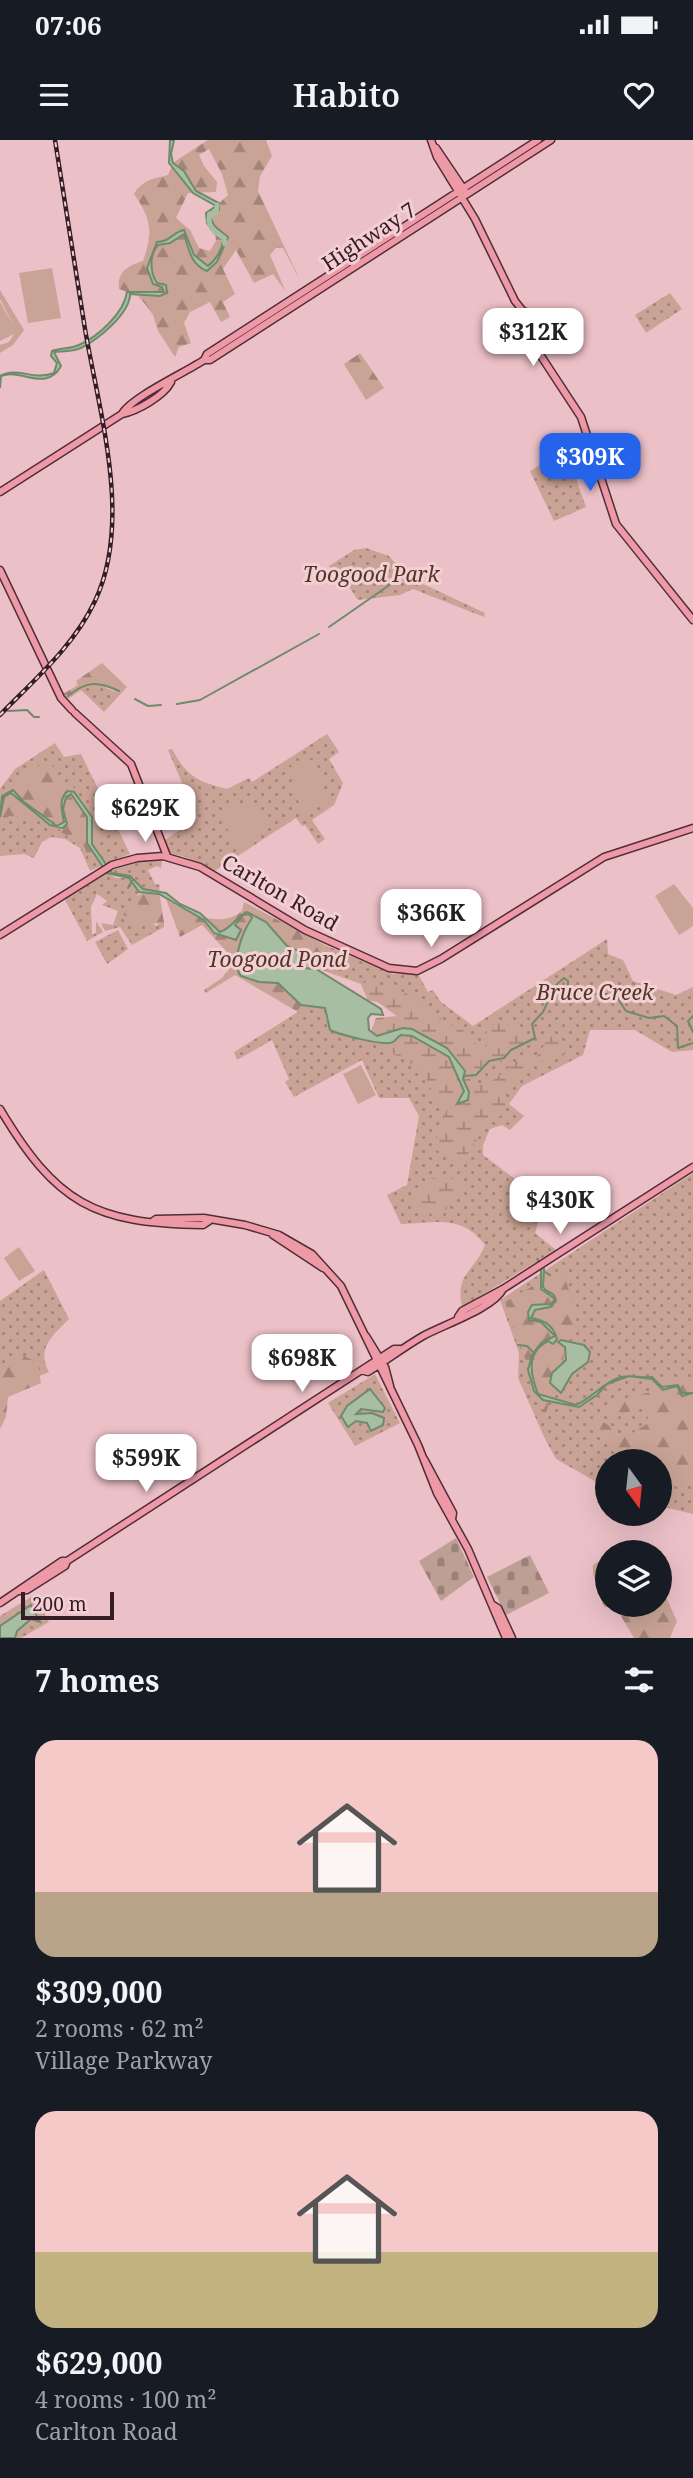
<!DOCTYPE html>
<meta charset="utf-8">
<style>
:root{--surface:#171b24;--page:#20242c;--text:#f1f3f6;--muted:#9ea1a6;--accent:#2563eb}
body{margin:0;font-family:"Noto Serif",serif;background:var(--page);color:var(--text);height:100vh;display:flex;flex-direction:column;font-size:26px;white-space:nowrap}
*{box-sizing:border-box;margin:0}
p{font-size:23px;color:var(--muted)}
.icon{flex:none;width:38px;height:38px;fill:none;stroke:currentColor;stroke-width:2;stroke-linecap:round;stroke-linejoin:round}
.map{position:relative;height:1498px;overflow:hidden}
.drawer{display:flex;flex-direction:column;background:var(--surface);flex:1}
.drawer>*{flex:none}
.needle{width:46px;rotate:165deg}
.controls{position:absolute;left:595px;top:1309px;display:grid;gap:14px}
.controls a{display:grid;place-items:center;width:77px;height:77px;border-radius:50%;background:var(--surface);box-shadow:0 7px 28px #0002;font-size:35px}
.scale{position:absolute;left:21px;bottom:18px;width:93px;box-sizing:border-box;padding-left:7px;border:4px solid #341d25;border-top:0;font-size:19px;line-height:24px;white-space:nowrap;color:#341d25;-webkit-text-stroke:5px #f3cfd4;paint-order:stroke}
.price{position:absolute;translate:-50% -60px;padding:0 16px;border-radius:14px;background:#fff;color:#222;font-size:23px;line-height:46px;filter:drop-shadow(0 2px 4px #0008)}
.price::after{content:'';position:absolute;left:50%;top:42px;width:21px;height:16px;margin-left:-10px;background:inherit;clip-path:polygon(0 0,100% 0,50% 100%)}
.price.current{background:var(--accent);color:#fff}
ul{padding:0;list-style:none}
li{display:grid;align-content:center;gap:14px;height:371px;padding:0 35px}
li span{display:grid;place-items:center;height:217px;border-radius:21px;color:#555}
li>.icon{margin-inline-start:auto}
span .icon{width:126px;height:126px;fill:#fffc;stroke-width:1}
li b{font-size:30px}
h2{display:flex;justify-content:space-between;align-items:center;height:84px;padding:0 35px;font-size:30px}
.status{display:flex;justify-content:space-between;align-items:center;height:49px;padding:0 35px;background:var(--surface);direction:ltr}
.status svg{height:19px;fill:currentColor}
header{display:flex;justify-content:space-between;align-items:center;height:91px;padding:0 35px;background:var(--surface);font-size:32px;font-weight:600}
.map>svg:first-child{display:block}
</style>
<div class="status"><b>07:06</b><svg viewBox="0 0 49 12"><path d="M0 12V9h3v3zM5 12V6h3v6zM10 12V3h3v9zM15 12V0h3v12zM26 1h20v11H26zM47 4h2v5h-2z"/></svg></div>
<header><svg class="icon" aria-label="menu" viewBox="0 0 24 24"><path d="M4 6h16M4 12h16M4 18h16"/></svg>Habito<svg class="icon" aria-label="heart" viewBox="0 0 24 24"><path d="M12 20l-8-8c-3-5 5-10 8-4 3-6 11-1 8 4z"/></svg></header>
<div class="map">
<svg width="693" height="1498" viewBox="0 0 693 1498">
<defs>
<pattern id="grass-dots" width="8" height="8" patternUnits="userSpaceOnUse" patternTransform="scale(1.75)"><rect width="8" height="8" fill="#c9a395"/><path d="M2 2h.1M6 6h.1" fill="none" stroke="#a48479" stroke-width="1.8" stroke-linecap="round"/></pattern>
<pattern id="forest-firs" width="22" height="20" patternUnits="userSpaceOnUse" patternTransform="scale(1.75)"><rect width="22" height="20" fill="#c9a395"/><path d="M5 1l3.5 6h-7zM16 11l3.5 6h-7z" fill="#a48479"/></pattern>
<pattern id="wetland-marsh" width="20" height="14" patternUnits="userSpaceOnUse" patternTransform="scale(1.75)"><rect width="20" height="14" fill="#c9a395"/><path d="M1 5h8M5 5V1M11 12h8M15 12V8" fill="none" stroke="#a48479"/></pattern>
<pattern id="cemetery-stones" width="16" height="16" patternUnits="userSpaceOnUse" patternTransform="scale(1.75)"><rect width="16" height="16" fill="#be9f94"/><path d="M2 7V4a2 2 0 0 1 4 0v3zM10 15v-3a2 2 0 0 1 4 0v3z" fill="#9b8179"/></pattern>
</defs>
<rect width="100%" height="100%" fill="#ecc0c7"/>
<path fill="url(#grass-dots)" d="M 670,153 L 682,169 L 646,193 L 635,175 Z
M 586,298 L 592,319 L 573,330 L 586,367 L 554,381 L 530,331 Z
M 366,408 L 389,416 L 406,436 L 485,473 L 484,477 L 413,449 L 400,455 L 358,460 L 345,441 L 341,443 L 329,426 L 354,410 Z
M 98,544 L 115,552 L 124,544 L 127,547 L 104,572 L 81,550 L 87,545 Z
M 327,594 L 339,612 L 329,619 L 343,643 L 334,665 L 312,680 L 325,699 L 318,704 L 305,685 L 302,686 L 296,678 L 213,732 L 186,717 L 169,713 L 165,700 L 197,678 L 168,610 L 172,609 C 187,637 197,641 227,649 L 249,638 L 252,642 Z
M 55,603 L 64,617 L 81,614 L 130,714 L 90,731 L 80,708 L 65,699 L 51,697 L 42,702 L 34,718 L 24,714 L 0,716 L 0,649 L 15,629 Z
M 143,720 L 162,720 L 161,728 L 157,726 L 148,730 L 155,744 L 160,745 L 159,751 L 143,749 L 130,736 L 115,735 L 110,731 Z
M 105,732 L 116,738 L 129,738 L 139,752 L 124,775 L 139,783 L 151,782 L 156,786 L 164,780 L 164,787 L 132,805 L 120,787 L 105,791 L 101,783 L 113,785 L 118,771 L 102,765 L 107,761 L 97,754 L 91,767 L 92,795 L 96,793 L 96,781 L 103,792 L 87,801 L 64,758 Z
M 118,790 L 128,809 L 107,824 L 95,802 Z
M 607,799 L 608,814 L 623,820 L 633,841 L 676,855 L 693,847 L 693,910 L 672,912 L 635,890 L 590,890 L 583,915 L 522,946 L 509,964 L 524,976 L 510,990 L 502,985 L 490,989 L 483,1005 L 483,1015 L 538,1056 L 542,1070 L 535,1093 L 556,1110 L 462,1167 C 455,1133 473,1134 485,1105 C 461,1074 437,1083 401,1084 L 387,1055 L 407,1045 L 419,976 L 409,958 L 379,958 L 362,920 L 294,957 L 285,942 L 289,939 L 272,900 L 237,920 L 234,912 L 298,872 L 301,865 L 325,868 L 326,879 L 339,894 C 348,892 359,897 369,899 L 376,878 L 398,877 L 378,862 L 368,860 L 361,844 L 316,828 L 325,805 L 393,834 L 418,834 L 428,852 L 433,850 L 440,861 L 473,886 Z
M 693,1033 L 693,1374 L 660,1366 L 660,1321 L 607,1321 L 607,1348 L 556,1319 L 545,1299 L 518,1238 L 519,1213 L 500,1160 Z
M 44,1130 L 69,1179 C 52,1196 36,1209 49,1232 L 1,1251 L 0,1282 L 0,1161 Z
M 375,1234 L 400,1283 L 355,1306 L 328,1263 Z
M 34,1455 L 49,1482 L 21,1498 L 0,1498 L 0,1476 Z"/>
<path fill="url(#forest-firs)" fill-rule="evenodd" d="M 208,0 L 266,0 L 272,16 L 260,36 L 258,51 L 299,138 L 283,108 L 276,108 L 270,115 L 286,152 L 273,134 L 254,143 L 236,110 L 223,129 L 235,154 L 223,162 L 230,177 L 221,182 L 210,162 L 190,172 L 184,183 L 191,203 L 179,207 L 175,217 L 158,191 L 153,175 L 145,164 L 138,156 L 119,149 C 117,131 128,126 143,121 C 153,93 152,80 134,54 C 142,40 153,39 168,35 L 174,22 ZM 209,9 L 222,34 L 228,55 L 212,70 L 216,101 L 210,111 L 199,108 L 190,90 L 176,78 L 188,53 L 216,52 L 217,42 L 204,26 L 199,15 Z
M 360,213 L 384,248 L 366,260 L 344,224 Z
M 102,523 L 124,544 L 116,552 C 95,539 86,547 68,559 L 63,554 L 78,545 L 76,541 Z
M 47,623 L 53,626 L 54,637 L 62,647 L 73,646 L 97,683 L 96,722 L 91,725 L 84,706 L 61,692 L 54,680 L 9,676 L 0,687 L 2,651 L 30,629 Z
M 156,749 L 159,751 L 164,783 L 132,785 L 130,778 L 123,775 C 137,752 133,757 156,749 Z
M 166,759 C 187,772 220,790 242,771 L 244,762 L 325,805 L 298,872 L 235,835 L 206,853 L 204,850 L 222,838 L 230,828 L 227,812 L 202,785 L 180,797 Z
M 562,1129 L 577,1175 L 545,1276 L 505,1162 Z
M 20,1214 L 38,1223 L 41,1243 L 8,1257 L 6,1277 L 0,1289 L 0,1224 L 9,1226 Z
M 650,1238 L 680,1242 L 693,1238 L 693,1344 L 677,1345 L 660,1333 L 660,1321 L 620,1318 L 597,1290 L 593,1278 C 607,1280 613,1293 626,1297 L 650,1282 L 643,1268 L 616,1275 L 611,1271 L 611,1263 L 650,1252 Z
M 607,1417 L 607,1465 L 660,1465 L 660,1444 L 677,1481 L 670,1498 L 634,1498 L 616,1468 L 604,1467 L 593,1434 L 593,1425 Z"/>
<path fill="url(#wetland-marsh)" d="M 365,840 L 406,853 L 430,873 L 464,891 L 481,909 L 488,905 L 486,891 L 497,881 L 517,887 L 527,902 L 501,921 L 482,925 L 477,943 L 489,944 L 517,921 L 537,916 L 549,897 L 554,896 L 565,909 L 563,916 C 538,919 521,935 505,954 L 505,967 L 500,976 L 485,987 L 465,1018 L 455,1021 L 433,1008 L 447,969 L 428,946 L 425,931 L 387,910 L 371,891 L 376,878 L 398,876 L 378,862 L 368,860 L 361,844 Z
M 432,1038 L 457,1039 L 462,1044 C 452,1070 435,1088 412,1060 Z"/>
<path fill="url(#cemetery-stones)" d="M 456,1398 L 474,1437 L 441,1461 L 419,1421 Z
M 530,1415 L 549,1453 L 506,1475 L 487,1437 Z"/>
<path fill="#c9a395" d="M 52,128 L 61,178 L 28,183 L 19,133 Z
M 0,150 L 24,190 L 13,205 L 0,213 L 0,205 L 9,202 L 14,194 L 0,201 L 0,162 L 15,188 L 0,159 Z
M 315,619 L 329,664 L 302,672 L 288,628 Z
M 244,662 L 258,665 L 272,682 L 241,711 L 225,685 L 225,672 Z
M 674,744 L 693,768 L 693,786 L 679,795 L 655,756 Z
M 361,925 L 376,955 L 358,964 L 343,934 Z
M 19,1107 L 35,1131 L 19,1141 L 4,1118 Z"/>
<path fill="#a7bea3" stroke="#6e8b6b" stroke-width="2" d="M 170,0 L 174,0 L 171,14 L 173,23 L 184,31 L 196,51 L 219,63 L 219,70 L 211,73 C 210,86 220,90 228,97 L 217,122 L 207,131 C 190,124 189,109 184,94 L 170,103 L 158,105 C 149,114 150,133 157,143 L 166,145 L 167,153 L 160,156 L 130,154 C 130,174 97,200 81,208 C 72,212 62,211 54,212 L 61,226 C 46,253 22,228 1,236 L 0,248 L 0,236 C 17,226 33,241 54,233 L 57,223 L 51,216 L 52,211 C 60,208 70,209 79,205 C 99,196 124,173 127,152 L 164,152 L 162,147 L 153,144 L 147,128 L 157,102 C 170,102 173,92 184,90 L 194,115 L 208,126 C 216,120 224,107 223,97 L 218,97 L 207,83 L 206,73 L 216,66 L 193,53 L 169,23 Z
M 13,650 L 24,662 L 57,686 L 64,682 C 62,671 58,659 68,651 L 74,652 L 92,677 L 92,704 L 112,733 L 130,736 L 143,749 L 166,753 L 180,764 L 200,773 L 220,792 C 232,788 236,777 247,772 L 266,782 L 287,806 L 298,811 L 303,828 L 316,829 L 381,869 L 383,875 L 371,874 L 368,878 L 369,890 L 377,896 L 403,888 L 412,889 L 447,908 L 465,931 L 463,939 L 469,952 L 468,960 L 457,964 L 464,951 L 449,917 L 412,896 L 401,895 C 397,897 396,900 393,902 C 386,907 338,894 330,890 L 325,868 L 301,865 L 278,843 L 259,842 L 241,836 C 230,823 243,791 252,778 L 249,774 L 243,775 L 235,785 L 241,790 L 236,800 L 214,793 L 204,780 L 159,754 L 139,752 L 129,738 L 107,733 L 87,703 L 87,677 L 71,654 L 66,657 L 63,669 L 67,684 L 63,688 L 50,685 L 11,653 L 4,657 L 0,677 L 2,656 Z
M 537,1118 L 544,1129 L 543,1147 C 547,1154 555,1151 556,1161 L 550,1167 L 535,1170 L 531,1178 C 543,1180 553,1184 557,1199 L 553,1204 L 548,1201 C 526,1212 530,1234 538,1254 L 576,1265 C 592,1258 602,1244 618,1238 C 630,1233 640,1239 652,1237 L 662,1247 L 678,1245 L 682,1253 L 693,1253 L 682,1256 L 677,1246 L 663,1250 L 652,1239 L 629,1236 L 607,1244 L 597,1255 L 579,1267 L 543,1260 L 534,1251 L 528,1230 L 532,1215 L 541,1203 L 555,1196 L 541,1182 L 529,1180 L 528,1172 L 532,1165 L 551,1164 L 555,1159 L 541,1149 L 541,1129 Z
M 561,1200 L 584,1205 L 590,1212 L 588,1222 L 572,1234 L 561,1253 L 550,1243 L 552,1233 L 566,1220 L 565,1207 L 558,1202 Z
M 370,1249 L 385,1268 L 383,1272 L 361,1269 L 356,1274 L 372,1273 L 384,1278 L 383,1285 L 371,1291 L 367,1283 L 356,1281 L 348,1287 L 341,1276 L 347,1266 Z
M 31,1465 L 40,1482 L 31,1479 L 17,1491 L 15,1498 L 0,1498 L 0,1486 Z"/>
<g fill="none" stroke-linecap="round" stroke-linejoin="round">
<path stroke="#6e8b6b" stroke-width="2" d="M 329,487 L 401,437
M 68,556 C 86,541 98,541 119,551
M 135,559 L 148,566 L 161,565
M 177,564 L 200,560 L 319,494
M 8,571 L 27,570 L 34,577 L 39,577
M 128,748 L 132,741
M 693,876 L 688,881 L 693,892
M 464,936 L 476,935 L 489,921 L 504,918 L 511,910 L 535,898 L 532,884 L 543,872 L 555,846 L 564,838 L 568,841 L 568,853 L 608,854 L 618,859 L 626,871 L 649,878 L 664,876 L 677,886 L 678,908 L 693,903
M 545,1132 L 550,1135
M 518,1205 L 527,1206 L 533,1212"/>
<path stroke="#a7bea3" stroke-width="5" d="M 217,65 L 216,73 L 210,74 C 206,87 215,92 224,98 L 225,104"/>
<g stroke="#512d3b" stroke-width="9">
<path id="major" d="M 431,0 L 437,17 L 475,79 L 515,161 L 523,171
M 436,8 L 465,51
M515 178a7 7 0 1 1 14 0a7 7 0 1 1-14 0Z
M 528,182 L 539,213 L 581,277 L 616,384 L 693,480
M 204,220 L 207,214 L 538,0
M 122,274 C 130,258 186,232 204,220 L 210,220 L 551,0
M 0,352 L 122,274 C 137,271 164,256 171,242
M 0,430 L 61,558 L 72,570
M 75,573 L 131,624 L 167,716
M 0,795 L 112,725 L 137,718 L 163,716 L 200,727 L 305,790 L 389,828 L 417,831 L 441,819 L 604,717 L 693,688
M 0,969 C 56,1063 94,1084 203,1085 L 209,1081
M 152,1082 L 156,1079 L 204,1078 L 245,1085 L 279,1095 L 312,1114 L 341,1146 L 418,1305 L 437,1353 L 468,1409 L 506,1498
M 273,1095 L 323,1128
M 458,1177 L 462,1171 L 503,1149 L 693,1027
M 366,1196 L 385,1227 L 390,1246
M 364,1231 L 368,1232 C 387,1220 404,1207 423,1196 C 443,1185 494,1168 503,1149
M 424,1319 L 453,1373 L 452,1379
M 20,1451 L 27,1450 L 65,1426 L 67,1421 L 394,1209 L 400,1209
M 0,1463 L 62,1421 L 67,1421
M 493,1465 L 498,1468 L 512,1498"/>
</g>
<use href="#major" stroke="#ee99a6" stroke-width="6"/>
<g stroke="#341d25" stroke-width="4.5">
<path id="rail" d="M 0,575 C 34,540 74,506 95,461 C 133,381 99,272 85,189 C 75,126 65,63 55,0"/>
</g>
<use href="#rail" stroke="#f3cfd4" stroke-width="2" stroke-dasharray="5" stroke-linecap="butt"/>
</g>
<g text-anchor="middle" stroke-width="6" stroke-linejoin="round" paint-order="stroke">
<g font-size="21" fill="#341d25" stroke="#f3cfd4">
<text transform="translate(369 97) rotate(-33)" y="7">Highway 7</text>
<text transform="translate(280 753) rotate(30)" y="7">Carlton Road</text>
</g>
<g font-size="21" font-style="italic" fill="#503624" stroke="#f3cfd4">
<text x="371" y="442">Toogood Park</text>
<text x="277" y="827">Toogood Pond</text>
<text x="595" y="860">Bruce Creek</text>
</g>
</g>
</svg>
<div class="controls">
<a><svg class="needle" viewBox="-14 -14 28 28"><path d="M0-13l5 13h-10z" fill="#e53935"/><path d="M0 13l5-13h-10z" fill="#9ea1a6"/></svg></a>
<a><svg class="icon" aria-label="layers" viewBox="0 0 24 24"><path d="M12 4l9 5-9 5-9-5zM3 14l9 5 9-5"/></svg></a>
</div>
<div class="scale">200 m</div>
<b class="price" style="left:533px;top:228px">$312K</b>
<b class="price current" style="left:590px;top:353px">$309K</b>
<b class="price" style="left:145px;top:704px">$629K</b>
<b class="price" style="left:431px;top:809px">$366K</b>
<b class="price" style="left:560px;top:1096px">$430K</b>
<b class="price" style="left:302px;top:1254px">$698K</b>
<b class="price" style="left:146px;top:1354px">$599K</b>
</div>
<section class="drawer">
<h2>7 homes<svg class="icon" aria-label="filters" viewBox="0 0 24 24"><path d="M4 7h16M4 17h16"/><circle cx="9" cy="7" r="2"/><circle cx="15" cy="17" r="2"/></svg></h2>
<ul>
<li><span style="background:linear-gradient(#f6c9c9 70%,#b9a48a 0)"><svg class="icon" aria-label="home" viewBox="0 0 24 24"><path d="M3 11l9-7 9 7M6 9v11h12V9"/></svg></span><div><b>$309,000</b><p>2 rooms · 62 m²</p><p>Village Parkway</p></div></li>
<li><span style="background:linear-gradient(#f6c9c9 65%,#c2b280 0)"><svg class="icon" aria-label="home" viewBox="0 0 24 24"><path d="M3 11l9-7 9 7M6 9v11h12V9"/></svg></span><div><b>$629,000</b><p>4 rooms · 100 m²</p><p>Carlton Road</p></div></li>
</ul>
</section>
